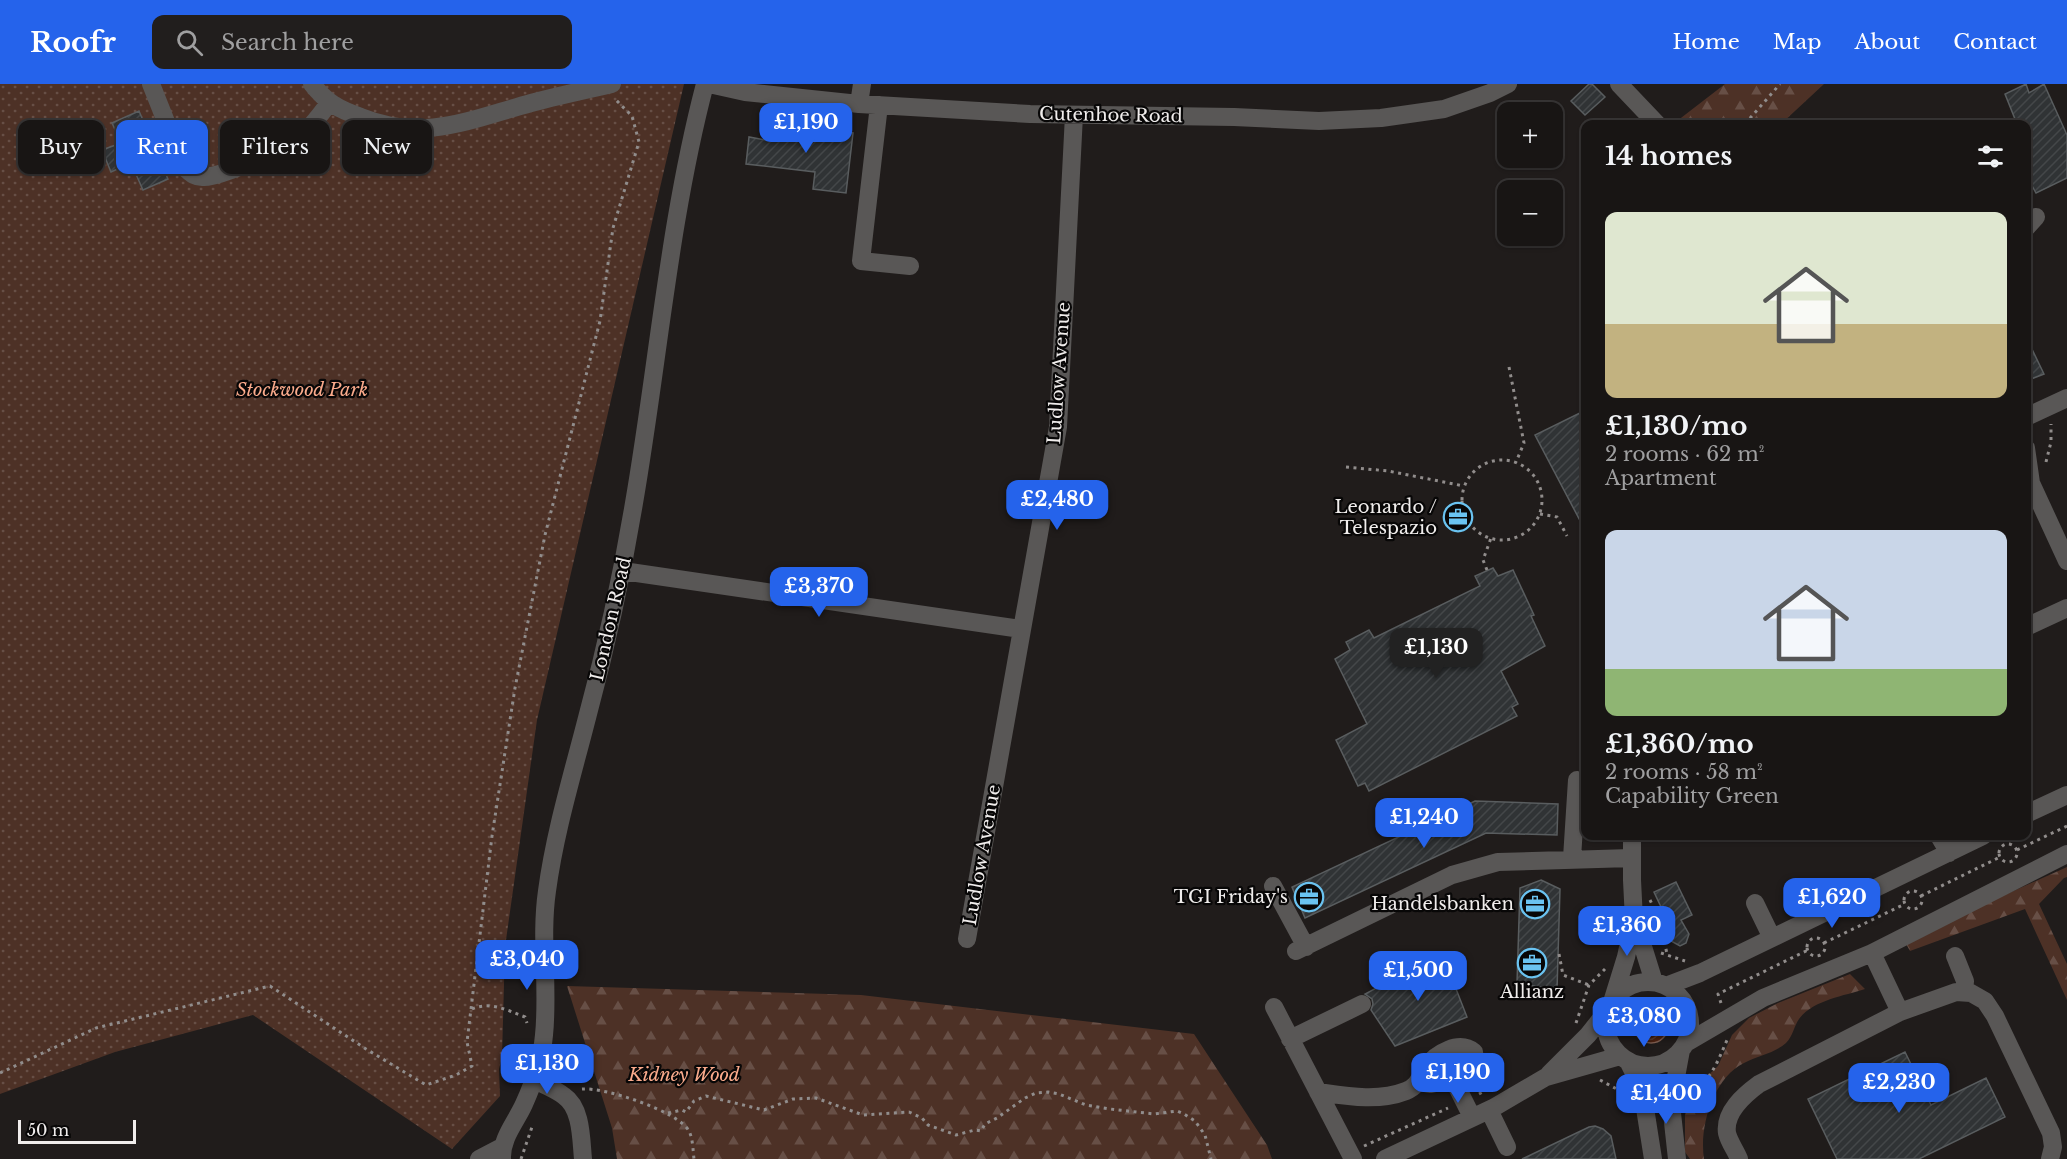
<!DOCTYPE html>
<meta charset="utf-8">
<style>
:root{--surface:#181514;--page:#211e1d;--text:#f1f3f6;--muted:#9f9fa0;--line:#363434;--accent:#2563eb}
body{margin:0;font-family:"Libre Baskerville",serif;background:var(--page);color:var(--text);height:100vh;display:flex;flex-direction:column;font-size:22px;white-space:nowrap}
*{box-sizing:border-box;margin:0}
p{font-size:20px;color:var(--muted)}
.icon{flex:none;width:33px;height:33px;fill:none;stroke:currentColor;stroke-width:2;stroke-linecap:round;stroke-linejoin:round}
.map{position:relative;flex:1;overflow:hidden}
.details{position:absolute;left:1581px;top:36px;width:450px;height:720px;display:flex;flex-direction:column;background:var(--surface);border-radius:12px;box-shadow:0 2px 4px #0004,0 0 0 2px var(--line)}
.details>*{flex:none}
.top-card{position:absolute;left:18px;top:36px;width:570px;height:54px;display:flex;gap:12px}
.controls{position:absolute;left:1497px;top:18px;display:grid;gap:12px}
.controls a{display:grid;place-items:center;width:66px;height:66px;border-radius:12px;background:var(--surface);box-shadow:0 2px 4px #0004,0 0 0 2px var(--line);font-size:30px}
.scale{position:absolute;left:18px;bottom:15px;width:118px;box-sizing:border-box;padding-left:6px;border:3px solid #f0edec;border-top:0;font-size:16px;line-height:21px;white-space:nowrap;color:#f0edec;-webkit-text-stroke:4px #080707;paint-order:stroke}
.price{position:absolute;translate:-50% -51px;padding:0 14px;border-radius:12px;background:var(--accent);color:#fff;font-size:20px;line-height:39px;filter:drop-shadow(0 2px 3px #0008)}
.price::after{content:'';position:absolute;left:50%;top:36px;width:18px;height:14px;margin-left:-9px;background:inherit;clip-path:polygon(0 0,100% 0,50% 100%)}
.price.active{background:#222;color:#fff}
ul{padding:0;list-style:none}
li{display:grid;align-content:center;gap:12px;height:318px;padding:0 24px}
li span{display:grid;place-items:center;height:186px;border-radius:12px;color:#555}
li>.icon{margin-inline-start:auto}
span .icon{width:108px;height:108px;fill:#fffc;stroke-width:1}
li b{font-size:26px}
h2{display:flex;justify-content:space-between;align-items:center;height:72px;padding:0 24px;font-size:26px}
.pill{padding:0 21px;border-radius:12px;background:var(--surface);box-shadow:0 2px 4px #0004,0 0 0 2px var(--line);font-size:21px;line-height:54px}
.pill.active{background:var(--accent);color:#fff}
header{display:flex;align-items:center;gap:36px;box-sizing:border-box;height:84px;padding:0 30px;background:var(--accent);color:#fff}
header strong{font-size:28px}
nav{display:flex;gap:33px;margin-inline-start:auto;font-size:21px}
.search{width:420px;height:54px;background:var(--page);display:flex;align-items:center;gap:15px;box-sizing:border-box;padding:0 21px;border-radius:12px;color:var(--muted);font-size:22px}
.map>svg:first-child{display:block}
</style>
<header>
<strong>Roofr</strong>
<div class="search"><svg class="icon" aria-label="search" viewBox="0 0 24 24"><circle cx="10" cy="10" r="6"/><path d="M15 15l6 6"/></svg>Search here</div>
<nav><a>Home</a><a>Map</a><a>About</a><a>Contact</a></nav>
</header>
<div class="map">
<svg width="2067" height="1075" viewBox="0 0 2067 1075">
<defs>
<pattern id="grass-dots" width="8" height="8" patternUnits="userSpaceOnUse" patternTransform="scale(1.5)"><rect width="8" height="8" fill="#4d3126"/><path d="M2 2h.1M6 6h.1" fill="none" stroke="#674f46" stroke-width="1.8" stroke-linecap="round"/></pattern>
<pattern id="forest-firs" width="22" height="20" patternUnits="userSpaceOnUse" patternTransform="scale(1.5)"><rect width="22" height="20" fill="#4d3126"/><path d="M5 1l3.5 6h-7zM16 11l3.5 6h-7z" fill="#674f46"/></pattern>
<pattern id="water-waves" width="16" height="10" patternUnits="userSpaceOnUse" patternTransform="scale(1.5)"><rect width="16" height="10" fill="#512412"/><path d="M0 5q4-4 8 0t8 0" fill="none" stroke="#6a4435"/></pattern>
<pattern id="building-hatch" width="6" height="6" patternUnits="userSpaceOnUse" patternTransform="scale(1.5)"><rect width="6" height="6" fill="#303335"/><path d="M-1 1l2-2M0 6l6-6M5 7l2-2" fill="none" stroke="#444749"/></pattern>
</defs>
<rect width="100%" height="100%" fill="#201c1b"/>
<path fill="url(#grass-dots)" d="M 0,0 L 684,0 L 537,636 L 505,863 L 502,973 L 499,985 L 500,1012 L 452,1065 L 253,931 L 115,968 L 0,1010 Z"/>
<path fill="url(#forest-firs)" d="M 1725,0 L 1824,0 L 1781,40 L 1683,40 L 1677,37 Z
M 2067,783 L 2067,793 L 2064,794 L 2039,820 L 2067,880 L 2067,916 L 2025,825 L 1910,867 L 1904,856 Z
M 1850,890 L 1865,905 C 1844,912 1813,916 1799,935 C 1794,942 1793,952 1786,959 C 1775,969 1757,972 1744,979 C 1713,994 1699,1043 1704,1075 L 1690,1075 L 1685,1068 L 1685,1023 L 1699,1000 L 1718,982 L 1732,951 L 1749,934 L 1778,919 Z
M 567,902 L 861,911 L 1194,950 L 1267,1061 L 1272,1075 L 617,1075 L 612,1044 Z"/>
<path fill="url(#water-waves)" stroke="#816053" stroke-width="1.5" d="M1634 942a17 17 0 1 1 34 0a17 17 0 1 1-34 0Z"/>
<path fill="url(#building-hatch)" stroke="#595d5f" stroke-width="1.5" d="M 1589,0 L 1592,0 L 1605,13 L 1585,31 L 1571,17 Z
M 2026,0 L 2029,9 L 2044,0 L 2067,51 L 2067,94 L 2036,109 L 2026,91 L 2026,40 L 2017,40 L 2005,10 Z
M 139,27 L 168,95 L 143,106 L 131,79 L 111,88 L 102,66 L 121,59 L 112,39 Z
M 768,39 L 853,49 L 846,109 L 813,105 L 815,88 L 746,80 L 749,53 L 766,56 Z
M 2026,253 L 2044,290 L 2026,297 Z
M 1586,326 L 1586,448 L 1535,351 Z
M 1493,484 L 1498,492 L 1513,486 L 1534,531 L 1531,532 L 1545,562 L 1501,587 L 1518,620 L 1512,623 L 1517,632 L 1369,707 L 1365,699 L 1358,702 L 1336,656 L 1367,640 L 1335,575 L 1350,566 L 1346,558 L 1369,546 L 1374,554 L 1480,502 L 1475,492 Z
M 1475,717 L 1558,720 L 1557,751 L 1486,749 L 1305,834 L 1292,803 Z
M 1541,796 L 1560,805 L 1557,906 L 1517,899 L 1520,804 Z
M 1676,798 L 1692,831 L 1681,836 L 1689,850 L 1686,859 L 1680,862 L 1671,857 L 1669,850 L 1671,844 L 1654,808 Z
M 1442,869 L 1467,933 L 1395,962 L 1371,926 L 1373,920 L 1372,915 L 1365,910 Z
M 1905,968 L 1931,1021 L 1986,994 L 2005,1033 L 1919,1075 L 1837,1075 L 1808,1015 Z
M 1595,1042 L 1603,1045 L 1611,1052 L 1616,1075 L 1522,1075 L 1589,1043 Z"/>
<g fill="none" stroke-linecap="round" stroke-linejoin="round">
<path stroke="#918d8c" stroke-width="3" stroke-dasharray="3 4.5" stroke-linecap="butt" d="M 1745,40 L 1780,0
M 1509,283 L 1524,359 L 1516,378
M1462 416a40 40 0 1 1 80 0a40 40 0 1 1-80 0Z
M 2046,378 L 2051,358 L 2051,340
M 1346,383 L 1388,387 L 1464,402
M 1540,430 L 1557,433 L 1567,452
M 1487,486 L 1483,476 L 1491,454
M1999 769a9 9 0 1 1 18 0a9 9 0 1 1-18 0Z
M 2017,766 L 2067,742
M1904 816a9 9 0 1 1 18 0a9 9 0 1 1-18 0Z
M 1921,812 L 2000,773
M 1650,816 L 1664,845 L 1663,851 L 1667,870
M1807 863a9 9 0 1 1 18 0a9 9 0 1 1-18 0Z
M 1824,859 L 1905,820
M 1661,869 L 1685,877
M 1559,870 L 1563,891 L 1589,901
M 1721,919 L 1718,910 L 1808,866
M 472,925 C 490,917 507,926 525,933 L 527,939
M 1576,939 L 1589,901 L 1605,885
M 0,989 L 96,944 L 270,902 L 366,965 L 426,1001 L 456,991 L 472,982 L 467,958 L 492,752 L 515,604 L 545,451 L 600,237 L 613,144 L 639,58 L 632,32 L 615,15
M 1600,996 L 1626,1010
M 582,1005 C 604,1003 678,1027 689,1047 C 693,1055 693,1067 694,1075
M 1691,1006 C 1711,1000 1720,971 1728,954
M 1479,1010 L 1497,1000
M 668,1029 L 682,1026 L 686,1028 L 694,1017 L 706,1012 L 764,1026 L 793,1015 L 816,1014 L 863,1031 L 909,1028 L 922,1034 L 928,1041 L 956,1051 L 975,1046 L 981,1047 L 985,1040 L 997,1034 L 1025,1014 L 1036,1009 L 1048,1008 L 1059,1010 L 1086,1021 L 1110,1025 L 1154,1030 L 1177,1027 L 1184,1030 L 1195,1037 L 1205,1051 L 1211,1075
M 1364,1062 L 1448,1024
M 521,1075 L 532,1043"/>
<path stroke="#595756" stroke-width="18" d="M 151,0 L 184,83 C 191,89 195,94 204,93 C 224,92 286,64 302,51 C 312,42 321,30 329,19
M 312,0 C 327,19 338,25 361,33 C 424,58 469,36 531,19 C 557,12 585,6 612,0
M 709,0 L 745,8 L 859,20 L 1030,30 L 1234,33 L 1319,37 L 1381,34 L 1444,25 L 1490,9 L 1508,0
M 1619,0 L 1657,40
M 859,20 L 862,0
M 879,21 L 861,177 L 910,182
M 2026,144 L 2036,133
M 2026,333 L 2067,314
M 2026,364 L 2031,399 L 2026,393
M 2031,399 L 2067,477
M 623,487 L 1021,545
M 2026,543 L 2067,524
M 2026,730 L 2067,711
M 1939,752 L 1949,769
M 1572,774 L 1577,696
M 1273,802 L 1306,863
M 1755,819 L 1772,854
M 1635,837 L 1654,898
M 967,855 L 1058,343 L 1074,31
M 1296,867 L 1452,791 L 1498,778 L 1631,774
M 1872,869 L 1900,928
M 1955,872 L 1965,897 L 1964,908
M1606 940a42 42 0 1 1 84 0a42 42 0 1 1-84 0Z
M 1666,902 L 1700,889 L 1983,752
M 1613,915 L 1626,873 L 1634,836 L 1632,796 L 1632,752
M 1274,923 L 1353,1075
M 1290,955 L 1362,920
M 1686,959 L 1763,914 L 1872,869 L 2067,770
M 1628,977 L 1642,1005 L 1653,1075
M 1549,990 L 1588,951 L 1608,926
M 534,996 C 544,1001 555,1005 564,1012 C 582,1024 581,1056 583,1075
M 1419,998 L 1431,1000 L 1453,995
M 1318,1008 C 1346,1012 1378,1018 1406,1007 C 1419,1002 1419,993 1426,983 C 1436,969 1459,956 1474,968 L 1475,976 L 1463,990 L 1453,995 L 1472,1033
M 1489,1026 L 1507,1063
M 479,1075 L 502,1063
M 502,1075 C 501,1054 516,1038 524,1020 C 534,998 542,974 544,951 C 549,903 540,855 547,807 C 555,747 573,689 588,630 C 607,560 622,491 634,419 C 658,280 669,137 705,0
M 1385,1075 L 1493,1024 L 1546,993 L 1620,972
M 1677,1075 L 1671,1020 L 1681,966
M 1739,1075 C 1736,1067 1729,1058 1727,1049 C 1724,1028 1744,1011 1759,1000 L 1900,928 L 1956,908 L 1971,909 L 1985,917 L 1995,932 L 2051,1049 L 2053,1063 L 2050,1075"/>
</g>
<defs>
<g id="office-ring" transform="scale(1.5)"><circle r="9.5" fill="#080707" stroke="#6ac3f1" stroke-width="1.5"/><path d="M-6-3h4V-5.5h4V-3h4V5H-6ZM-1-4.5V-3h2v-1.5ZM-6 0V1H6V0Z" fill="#6ac3f1"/></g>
</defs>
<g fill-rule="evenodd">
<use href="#office-ring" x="1458" y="433"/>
<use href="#office-ring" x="1309" y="813"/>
<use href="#office-ring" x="1535" y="820"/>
<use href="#office-ring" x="1532" y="879"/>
</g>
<g text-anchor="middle" stroke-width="4.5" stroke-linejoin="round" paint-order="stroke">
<g font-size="18" fill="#f0edec" stroke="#080707">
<text transform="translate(1111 31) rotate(1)" y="6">Cutenhoe Road</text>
<text transform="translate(1059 289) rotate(-86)" y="6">Ludlow Avenue</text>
<text transform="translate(611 535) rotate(-77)" y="6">London Road</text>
<text transform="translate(982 771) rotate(-80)" y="6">Ludlow Avenue</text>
</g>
<g font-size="18" font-style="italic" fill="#fbab8c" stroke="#080707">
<text x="302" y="312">Stockwood Park</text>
<text x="684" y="997">Kidney Wood</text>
</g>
<g font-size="18" fill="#f0edec" stroke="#080707" text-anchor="end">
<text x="1437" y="429">Leonardo /<tspan x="1437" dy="21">Telespazio</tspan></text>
<text x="1288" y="819">TGI Friday's</text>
<text x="1514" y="826">Handelsbanken</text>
<text x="1532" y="914" text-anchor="middle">Allianz</text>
</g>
</g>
</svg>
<div class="controls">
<a>+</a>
<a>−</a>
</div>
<div class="scale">50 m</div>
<b class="price" style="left:806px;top:70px">£1,190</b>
<b class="price" style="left:1057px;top:447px">£2,480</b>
<b class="price" style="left:819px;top:534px">£3,370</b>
<b class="price active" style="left:1436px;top:595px">£1,130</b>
<b class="price" style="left:1424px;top:765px">£1,240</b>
<b class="price" style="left:1832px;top:845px">£1,620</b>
<b class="price" style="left:1627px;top:873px">£1,360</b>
<b class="price" style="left:527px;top:907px">£3,040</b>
<b class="price" style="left:1418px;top:918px">£1,500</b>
<b class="price" style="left:1644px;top:964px">£3,080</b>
<b class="price" style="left:547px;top:1011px">£1,130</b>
<b class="price" style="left:1458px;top:1020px">£1,190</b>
<b class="price" style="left:1899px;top:1030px">£2,230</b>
<b class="price" style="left:1666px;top:1041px">£1,400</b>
<div class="top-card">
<a class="pill">Buy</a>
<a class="pill active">Rent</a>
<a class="pill">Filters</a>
<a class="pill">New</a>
</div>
<section class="details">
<h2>14 homes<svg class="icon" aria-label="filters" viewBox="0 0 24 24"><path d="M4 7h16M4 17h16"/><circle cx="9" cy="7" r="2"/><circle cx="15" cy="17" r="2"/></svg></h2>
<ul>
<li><span style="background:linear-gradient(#dfe7d0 60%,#c2b280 0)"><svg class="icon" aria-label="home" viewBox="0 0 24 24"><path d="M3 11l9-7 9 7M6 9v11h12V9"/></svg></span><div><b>£1,130/mo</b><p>2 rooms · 62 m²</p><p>Apartment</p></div></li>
<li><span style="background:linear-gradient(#c9d6e8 75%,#8fb573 0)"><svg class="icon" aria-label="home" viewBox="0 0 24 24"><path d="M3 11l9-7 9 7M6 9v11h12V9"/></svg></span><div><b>£1,360/mo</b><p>2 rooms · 58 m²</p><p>Capability Green</p></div></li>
</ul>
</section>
</div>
